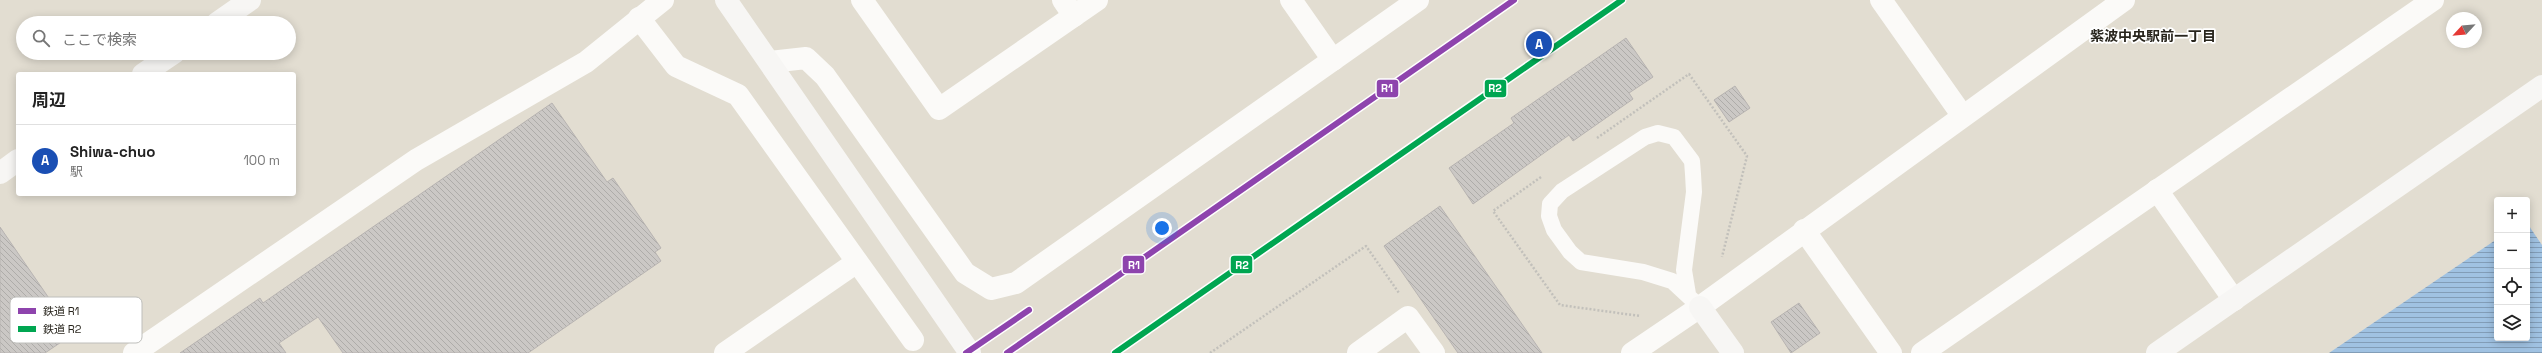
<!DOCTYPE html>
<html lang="ja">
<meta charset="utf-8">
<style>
body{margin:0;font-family:"Space Grotesk","Noto Sans JP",sans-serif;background:#f2f2f2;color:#222}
.controls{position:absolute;right:12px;bottom:12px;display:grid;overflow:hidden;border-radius:4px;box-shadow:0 2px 10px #0003}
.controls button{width:36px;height:36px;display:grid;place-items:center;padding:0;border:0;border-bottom:1px solid #e0e0e0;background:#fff;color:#222;font:20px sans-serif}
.compass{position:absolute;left:2446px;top:12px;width:36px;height:36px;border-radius:50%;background:#fff;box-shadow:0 2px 10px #0003;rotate:244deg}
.you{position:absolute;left:1162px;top:228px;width:14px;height:14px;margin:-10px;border:3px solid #fff;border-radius:50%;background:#1a73e8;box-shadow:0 0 0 6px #1a73e833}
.badge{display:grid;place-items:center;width:26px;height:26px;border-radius:50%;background:#69655c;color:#fff;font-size:13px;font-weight:700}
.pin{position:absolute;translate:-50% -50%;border:2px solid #fff;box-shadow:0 1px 4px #0006}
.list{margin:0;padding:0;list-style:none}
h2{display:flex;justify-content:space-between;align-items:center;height:52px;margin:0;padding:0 16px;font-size:17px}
h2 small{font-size:13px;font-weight:400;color:#767676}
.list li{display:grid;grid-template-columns:26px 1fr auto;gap:12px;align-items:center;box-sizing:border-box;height:72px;padding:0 16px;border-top:1px solid #e0e0e0}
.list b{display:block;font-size:15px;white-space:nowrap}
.list p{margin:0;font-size:13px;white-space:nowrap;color:#767676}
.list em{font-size:13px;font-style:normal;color:#767676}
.icon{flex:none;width:22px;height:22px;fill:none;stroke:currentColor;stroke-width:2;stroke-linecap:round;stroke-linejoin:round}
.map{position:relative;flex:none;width:2542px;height:353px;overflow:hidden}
.search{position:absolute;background:#fff;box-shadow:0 2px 10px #0003;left:16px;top:16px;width:280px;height:44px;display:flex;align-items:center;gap:10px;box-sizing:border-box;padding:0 14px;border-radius:22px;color:#767676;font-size:15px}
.panel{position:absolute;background:#fff;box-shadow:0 2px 10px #0003;left:16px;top:72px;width:280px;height:124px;border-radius:4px}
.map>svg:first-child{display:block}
.water{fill:url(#water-rules)}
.building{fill:url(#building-back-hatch);stroke:#b7b3b1}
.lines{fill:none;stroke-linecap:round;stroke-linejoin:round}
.path{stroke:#c2c0bb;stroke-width:2.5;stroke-dasharray:2 2;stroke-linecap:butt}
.lane{stroke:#fbfaf8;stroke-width:16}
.street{stroke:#fbfaf8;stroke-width:22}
.secondary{stroke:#f7f6f4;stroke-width:22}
.rail-1-casing{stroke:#fff;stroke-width:9}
.rail-2-casing{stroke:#fff;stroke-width:9}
.rail-1{stroke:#8e44ad;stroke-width:6}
.rail-2{stroke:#00a651;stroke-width:6}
.labels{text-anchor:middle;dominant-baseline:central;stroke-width:3.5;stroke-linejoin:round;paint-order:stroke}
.neighbourhood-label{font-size:14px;font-weight:bold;fill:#28251d;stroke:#fff}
.key{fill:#fff;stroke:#bebebb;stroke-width:1}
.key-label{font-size:11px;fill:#28251d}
.line-badge{stroke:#fff;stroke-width:1.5}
.badge-label{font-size:11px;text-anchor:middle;font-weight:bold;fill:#fff}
</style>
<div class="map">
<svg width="2542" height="353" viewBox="0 0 2542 353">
<defs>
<pattern id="water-rules" width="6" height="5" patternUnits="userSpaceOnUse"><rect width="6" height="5" fill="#a0c2e2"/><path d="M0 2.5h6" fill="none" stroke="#829db7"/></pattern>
<pattern id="building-back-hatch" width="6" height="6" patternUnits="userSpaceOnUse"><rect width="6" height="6" fill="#cbc8c5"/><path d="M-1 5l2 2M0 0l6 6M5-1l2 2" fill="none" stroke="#aeaca9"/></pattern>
</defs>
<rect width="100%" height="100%" fill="#e2ddd1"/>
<!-- water -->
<polygon class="water" points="2527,223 2542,245 2542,353 2329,353 2497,239 2497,338 2527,338"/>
<!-- building -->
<g class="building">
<polygon points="1626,38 1653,77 1629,93 1633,99 1573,141 1569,135 1473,204 1449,168 1514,123 1511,118"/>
<polygon points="1735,86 1750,108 1729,122 1714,100"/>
<polygon points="552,103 607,182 613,178 661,248 655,252 661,261 528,353 343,353 318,317 279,343 286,353 180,353 260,298 263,303"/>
<polygon points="1440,206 1542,353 1458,353 1384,246"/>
<polygon points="0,227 55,307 64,301 82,328 45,353 0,353"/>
<polygon points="1799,303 1820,333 1791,353 1771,322"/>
</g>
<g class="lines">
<!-- path -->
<g class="path">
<polyline points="1597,138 1689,74 1747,156 1722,257"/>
<polyline points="1541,177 1493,211 1560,305 1640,316"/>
<polyline points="1210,353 1366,246 1399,293"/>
</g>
<!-- lane -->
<polyline class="lane" points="1688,294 1684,270 1694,192 1693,174 1692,161 1674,137 1658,133 1645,137 1562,191 1550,204 1549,216 1554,230 1570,252 1581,262 1643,272 1672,281 1700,307"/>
<!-- street -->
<g class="street">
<polyline points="862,0 939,109 1097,0"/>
<polyline points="1063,0 1074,16"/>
<polyline points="1291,0 1333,60"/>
<polyline points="1881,0 1962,115"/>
<polyline points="639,18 676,66 738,95 913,340"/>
<polyline points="770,62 806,58 825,76 965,273 991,289 1016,283 1418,0"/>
<polyline points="2157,190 2234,300"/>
<polyline points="1804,230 1891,353"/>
<polyline points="134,353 416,160 586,62 663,0"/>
<polyline points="725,353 857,262"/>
<polyline points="1358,353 1408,317 1434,353"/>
<polyline points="1632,353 1700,307 2124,0"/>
<polyline points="1922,353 2433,0"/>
</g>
<!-- secondary -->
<g class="secondary">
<polyline points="726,0 970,353"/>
<polyline points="217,23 250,0"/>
<polyline points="143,74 174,53"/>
<polyline points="0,173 18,160"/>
<polyline points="1700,307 1733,353"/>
<polyline points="2157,353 2542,86"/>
</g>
<!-- rail-1 casing -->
<g class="rail-1-casing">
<g id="rail-1">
<polyline points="966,353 1029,310"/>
<polyline points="1007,353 1514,0"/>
</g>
</g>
<!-- rail-2 casing -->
<g class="rail-2-casing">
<polyline id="rail-2" points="1115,353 1622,0"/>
</g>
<!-- rail-1 -->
<use href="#rail-1" class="rail-1"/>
<!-- rail-2 -->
<use href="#rail-2" class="rail-2"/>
</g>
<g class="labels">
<!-- neighbourhood labels -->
<g class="neighbourhood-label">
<text x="2153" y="36">紫波中央駅前一丁目</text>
</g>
</g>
<!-- legend -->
<rect x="10" y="297" width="132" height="46" rx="6" class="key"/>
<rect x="18" y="308" width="18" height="6" fill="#8e44ad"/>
<rect x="18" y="326" width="18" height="6" fill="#00a651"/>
<g class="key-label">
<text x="43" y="315">鉄道 R1</text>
<text x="43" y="333">鉄道 R2</text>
</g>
<g class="line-badge">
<rect x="1376" y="79" width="23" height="19" rx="4" fill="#8e44ad"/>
<rect x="1484" y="79" width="23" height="19" rx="4" fill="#00a651"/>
<rect x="1122" y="255" width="23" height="19" rx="4" fill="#8e44ad"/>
<rect x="1230" y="255" width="23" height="19" rx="4" fill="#00a651"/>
</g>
<g class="badge-label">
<text x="1387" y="92">R1</text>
<text x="1495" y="92">R2</text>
<text x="1134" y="269">R1</text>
<text x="1242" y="269">R2</text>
</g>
</svg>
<div class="controls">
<button>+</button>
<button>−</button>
<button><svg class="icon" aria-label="locate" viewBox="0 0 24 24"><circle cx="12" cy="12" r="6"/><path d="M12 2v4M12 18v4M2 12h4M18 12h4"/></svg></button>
<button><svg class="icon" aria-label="layers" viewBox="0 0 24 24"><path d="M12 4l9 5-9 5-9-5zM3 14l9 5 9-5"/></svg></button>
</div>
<svg class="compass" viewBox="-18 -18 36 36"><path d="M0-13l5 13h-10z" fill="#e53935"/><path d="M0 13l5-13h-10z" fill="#767676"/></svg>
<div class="you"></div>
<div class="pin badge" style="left:1539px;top:44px;background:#1a4fb4">A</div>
<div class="search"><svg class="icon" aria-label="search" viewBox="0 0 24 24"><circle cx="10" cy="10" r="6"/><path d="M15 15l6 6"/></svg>ここで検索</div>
<section class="panel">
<h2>周辺<small></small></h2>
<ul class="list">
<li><span class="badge" style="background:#1a4fb4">A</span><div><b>Shiwa-chuo</b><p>駅</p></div><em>100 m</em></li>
</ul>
</section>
</div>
